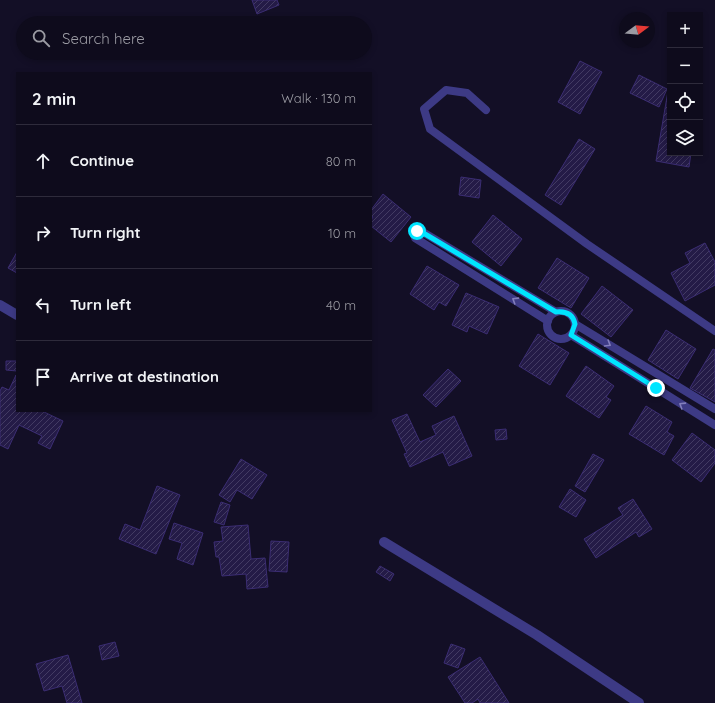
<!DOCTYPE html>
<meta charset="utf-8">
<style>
body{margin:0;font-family:Quicksand,sans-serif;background:#171425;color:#f1f3f6}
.controls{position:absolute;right:12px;top:12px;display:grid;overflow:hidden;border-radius:0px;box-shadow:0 2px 6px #0003}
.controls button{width:36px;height:36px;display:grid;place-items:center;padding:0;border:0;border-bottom:1px solid #2e2b3b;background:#0e0b1c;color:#f1f3f6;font:20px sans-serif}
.compass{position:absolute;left:619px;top:12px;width:36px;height:36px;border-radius:50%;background:#0e0b1c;box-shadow:0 2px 6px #0003;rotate:74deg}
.stop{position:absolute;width:12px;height:12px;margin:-9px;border:3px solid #00e5ff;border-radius:50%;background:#fff}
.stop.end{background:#00e5ff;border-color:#fff;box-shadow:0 1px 4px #0008}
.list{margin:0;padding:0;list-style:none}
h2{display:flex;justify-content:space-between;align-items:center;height:52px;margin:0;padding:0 16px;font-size:17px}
h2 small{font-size:13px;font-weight:400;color:#9b9ba3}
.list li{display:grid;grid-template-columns:26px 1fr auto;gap:12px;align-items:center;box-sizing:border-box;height:72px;padding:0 16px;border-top:1px solid #2e2b3b}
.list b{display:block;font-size:15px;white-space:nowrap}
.list em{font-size:13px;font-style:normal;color:#9b9ba3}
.icon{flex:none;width:22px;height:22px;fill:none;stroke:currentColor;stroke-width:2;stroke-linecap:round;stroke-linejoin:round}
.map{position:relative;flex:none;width:715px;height:703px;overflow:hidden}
.search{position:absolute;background:#0e0b1c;box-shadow:0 2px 6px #0003;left:16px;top:16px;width:356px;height:44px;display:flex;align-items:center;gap:10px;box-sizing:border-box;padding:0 14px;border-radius:22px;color:#9b9ba3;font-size:15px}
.panel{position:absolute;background:#0e0b1c;box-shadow:0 2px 6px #0003;left:16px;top:72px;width:356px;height:340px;border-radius:0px}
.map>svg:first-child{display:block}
.building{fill:url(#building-hatch);stroke:#3b2d73}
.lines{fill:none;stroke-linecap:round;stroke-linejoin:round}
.service{stroke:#3d3a85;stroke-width:8}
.minor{stroke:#3d3a85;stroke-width:10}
.oneway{stroke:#837fbc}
.route{stroke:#00e5ff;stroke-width:5}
</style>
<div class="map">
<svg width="715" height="703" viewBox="0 0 715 703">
<defs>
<pattern id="building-hatch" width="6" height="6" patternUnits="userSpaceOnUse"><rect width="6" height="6" fill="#241b47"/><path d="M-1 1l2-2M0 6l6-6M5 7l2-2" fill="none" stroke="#433b63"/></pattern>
</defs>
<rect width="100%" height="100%" fill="#130f26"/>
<!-- building -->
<g class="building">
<polygon points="252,0 277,0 279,5 257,14"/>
<polygon points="580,61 602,72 580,114 558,102"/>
<polygon points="639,75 667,89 659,107 630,93"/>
<polygon points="668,91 670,91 670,153 691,153 689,167 656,161"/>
<polygon points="579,139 595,149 561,205 545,195"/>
<polygon points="461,177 481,180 479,198 459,195"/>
<polygon points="383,194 411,217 391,242 371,226 371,220 373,217 371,215 371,210"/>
<polygon points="493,215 522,239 501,266 472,242"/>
<polygon points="705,243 715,262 715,285 685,301 671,273 690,263 685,253"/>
<polygon points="17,252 17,273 8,268"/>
<polygon points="557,258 589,278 571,308 538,288"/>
<polygon points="427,266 459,285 446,306 439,302 434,310 410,294"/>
<polygon points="602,286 633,310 611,337 581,314"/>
<polygon points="466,293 499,307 487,334 469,326 467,332 452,325"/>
<polygon points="666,330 696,349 678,379 648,360"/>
<polygon points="538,334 569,353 550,385 519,366"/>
<polygon points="713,349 715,350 715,402 690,388"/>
<polygon points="6,361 17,361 17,371 6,370"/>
<polygon points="586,366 614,386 606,397 611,400 599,418 566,396"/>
<polygon points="448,369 461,381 436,407 423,395"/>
<polygon points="16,375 17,411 42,411 63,421 50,449 38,443 42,436 19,425 8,449 0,445 0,391 2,387 9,390"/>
<polygon points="646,406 672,422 667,432 674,436 664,455 629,434"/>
<polygon points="407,414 420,442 436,435 432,426 454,416 472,456 449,466 443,452 410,467 404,454 407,453 392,420"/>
<polygon points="506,429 507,439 496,440 495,430"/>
<polygon points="692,433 715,450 715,463 701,482 672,460"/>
<polygon points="593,454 604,460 585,492 575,486"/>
<polygon points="241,459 267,475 252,499 237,490 230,502 219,495"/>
<polygon points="157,486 180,495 156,554 119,539 125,524 140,530"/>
<polygon points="570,489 586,500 576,517 559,507"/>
<polygon points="633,499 652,529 639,537 636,532 596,558 584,539 623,515 618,508"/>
<polygon points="221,502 230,505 224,525 214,522"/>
<polygon points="174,523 203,533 193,565 177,559 182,543 169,539"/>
<polygon points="248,525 251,559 265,558 268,587 247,589 246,574 222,576 219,557 216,557 214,542 223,541 221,527"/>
<polygon points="271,541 289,542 287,572 269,571"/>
<polygon points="380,566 394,574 390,581 376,572"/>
<polygon points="115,642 119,656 102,660 99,646"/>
<polygon points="451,644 465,649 458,668 444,663"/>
<polygon points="68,655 82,703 67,703 62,686 44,691 36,664"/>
<polygon points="480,657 509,703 480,703 478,699 472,703 465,703 448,677"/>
</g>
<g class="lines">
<!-- service -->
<g class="service">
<polyline points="486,110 467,93 446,90 424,109 430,129 587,244 715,331"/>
<circle cx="561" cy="325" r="14"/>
<polyline points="548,321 415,238 414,233 421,231 556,312"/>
<polyline points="575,324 715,409"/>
<polyline points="571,335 715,425"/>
</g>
<!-- minor -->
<g class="minor">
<polyline points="0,305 17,315"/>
<polyline points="384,542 537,635 639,703"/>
</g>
</g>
<!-- one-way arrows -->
<defs><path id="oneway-chevron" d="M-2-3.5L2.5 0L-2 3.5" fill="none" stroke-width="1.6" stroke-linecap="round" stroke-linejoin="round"/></defs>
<g class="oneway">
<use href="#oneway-chevron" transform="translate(515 300) rotate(-148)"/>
<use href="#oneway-chevron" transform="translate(608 344) rotate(31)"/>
<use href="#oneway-chevron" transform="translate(682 405) rotate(-148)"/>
</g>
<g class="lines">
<!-- route -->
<path class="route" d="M 417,231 L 420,231 L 556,312 C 566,311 573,314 575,324 L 571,335 L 656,388"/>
</g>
</svg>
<div class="controls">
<button>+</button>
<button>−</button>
<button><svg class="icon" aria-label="locate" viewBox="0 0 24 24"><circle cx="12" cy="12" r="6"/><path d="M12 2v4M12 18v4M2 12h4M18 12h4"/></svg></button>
<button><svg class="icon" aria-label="layers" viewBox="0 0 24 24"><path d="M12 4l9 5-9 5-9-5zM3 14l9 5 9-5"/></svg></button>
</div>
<svg class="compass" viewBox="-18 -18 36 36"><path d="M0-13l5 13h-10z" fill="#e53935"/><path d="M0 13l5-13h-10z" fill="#9b9ba3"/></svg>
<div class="stop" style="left:417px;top:231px"></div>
<div class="stop end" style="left:656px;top:388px"></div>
<div class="search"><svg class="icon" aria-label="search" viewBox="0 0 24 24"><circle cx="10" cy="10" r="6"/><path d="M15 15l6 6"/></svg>Search here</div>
<section class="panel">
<h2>2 min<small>Walk · 130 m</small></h2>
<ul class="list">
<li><svg class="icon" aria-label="ahead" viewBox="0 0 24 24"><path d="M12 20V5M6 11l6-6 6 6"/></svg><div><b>Continue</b></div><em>80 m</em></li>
<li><svg class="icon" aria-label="right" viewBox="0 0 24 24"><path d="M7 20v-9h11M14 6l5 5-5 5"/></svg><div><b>Turn right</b></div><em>10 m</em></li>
<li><svg class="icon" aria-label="left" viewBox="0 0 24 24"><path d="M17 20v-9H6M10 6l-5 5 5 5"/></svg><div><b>Turn left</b></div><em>40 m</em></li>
<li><svg class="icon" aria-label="arrive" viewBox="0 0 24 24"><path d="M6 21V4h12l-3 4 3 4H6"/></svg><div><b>Arrive at destination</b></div></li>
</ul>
</section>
</div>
